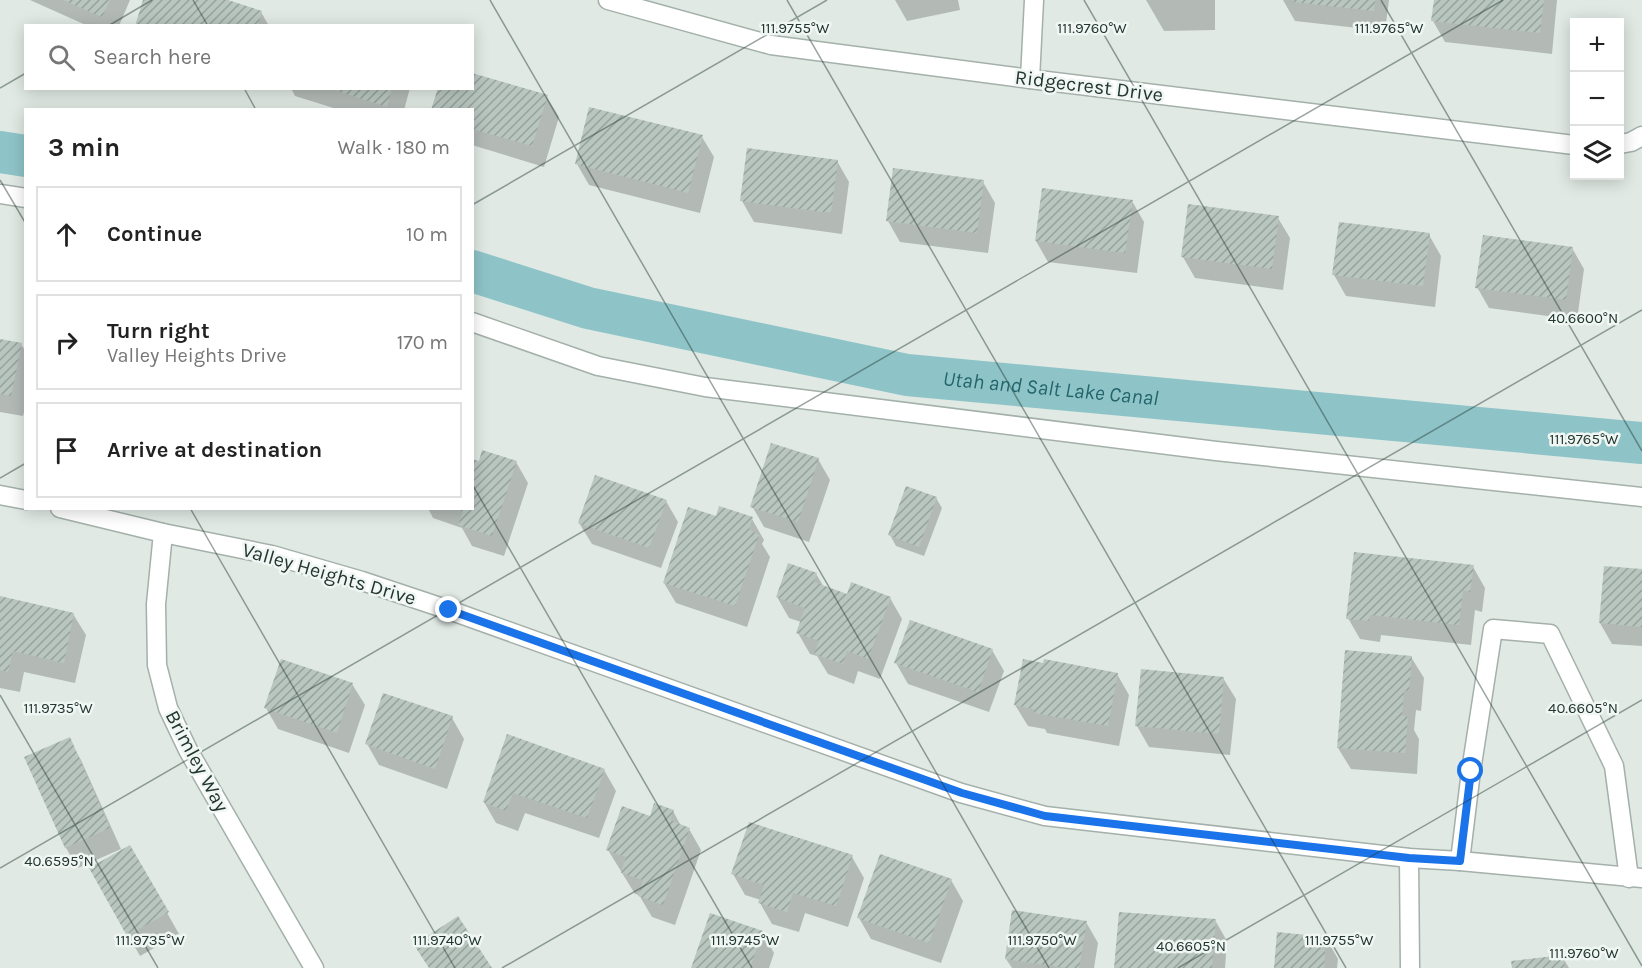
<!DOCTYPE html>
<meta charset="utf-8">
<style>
body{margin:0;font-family:Karla,sans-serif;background:#f2f2f2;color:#222}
.controls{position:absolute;right:18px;top:18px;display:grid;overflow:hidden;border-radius:0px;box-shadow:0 3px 15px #0003}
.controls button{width:54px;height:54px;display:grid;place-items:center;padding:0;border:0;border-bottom:2px solid #e0e0e0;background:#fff;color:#222;font:30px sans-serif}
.stop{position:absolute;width:18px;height:18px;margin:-14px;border:4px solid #1a73e8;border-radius:50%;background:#fff}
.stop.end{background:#1a73e8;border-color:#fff;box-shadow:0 2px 6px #0008}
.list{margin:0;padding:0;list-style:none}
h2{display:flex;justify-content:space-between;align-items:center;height:78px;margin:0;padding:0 24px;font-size:26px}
h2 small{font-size:20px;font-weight:400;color:#767676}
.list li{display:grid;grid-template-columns:39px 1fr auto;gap:18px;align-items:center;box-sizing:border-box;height:96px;margin:0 12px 12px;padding:0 12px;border:2px solid #e0e0e0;border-radius:0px}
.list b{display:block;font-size:22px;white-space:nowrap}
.list p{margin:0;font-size:20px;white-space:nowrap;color:#767676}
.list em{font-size:20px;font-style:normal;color:#767676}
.icon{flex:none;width:33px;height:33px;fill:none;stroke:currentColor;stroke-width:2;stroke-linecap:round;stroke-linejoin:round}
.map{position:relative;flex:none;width:1642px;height:968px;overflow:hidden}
.search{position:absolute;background:#fff;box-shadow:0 3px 15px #0003;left:24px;top:24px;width:450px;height:66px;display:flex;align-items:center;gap:15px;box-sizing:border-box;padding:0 21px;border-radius:0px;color:#767676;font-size:22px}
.panel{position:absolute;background:#fff;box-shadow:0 3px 15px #0003;left:24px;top:108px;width:450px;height:402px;border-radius:0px}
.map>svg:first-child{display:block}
.shadow{fill:#0003}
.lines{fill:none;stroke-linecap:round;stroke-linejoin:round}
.canal{stroke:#8ec4c8;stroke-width:42}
.building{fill:url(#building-hatch)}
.service-casing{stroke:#a4b0aa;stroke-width:21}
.minor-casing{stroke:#a4b0aa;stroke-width:21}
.service{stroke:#fff;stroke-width:18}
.minor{stroke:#fff;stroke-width:18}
.route{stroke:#1a73e8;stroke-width:8}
.ticks{fill:none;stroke:#233730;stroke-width:1.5;stroke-opacity:0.45}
.labels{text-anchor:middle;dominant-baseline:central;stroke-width:5;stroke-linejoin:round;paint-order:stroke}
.street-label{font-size:20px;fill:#233730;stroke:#f0f6f3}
.water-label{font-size:21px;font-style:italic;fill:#24656c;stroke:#f0f6f3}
.ticks-label{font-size:15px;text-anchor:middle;fill:#233730;stroke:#f0f6f3;stroke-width:5;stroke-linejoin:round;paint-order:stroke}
</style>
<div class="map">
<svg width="1642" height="968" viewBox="0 0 1642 968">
<defs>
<pattern id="building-hatch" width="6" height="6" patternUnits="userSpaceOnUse" patternTransform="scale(1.5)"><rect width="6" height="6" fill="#b9c6c0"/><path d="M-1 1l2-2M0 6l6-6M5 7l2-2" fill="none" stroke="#96a29c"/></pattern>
</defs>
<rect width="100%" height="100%" fill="#e0e9e4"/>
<!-- shadow -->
<g class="shadow">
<polygon points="30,0 130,0 119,26 88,26"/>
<polygon points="145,0 224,0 261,12 269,26 136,26"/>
<polygon points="895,0 958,0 960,10 907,21"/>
<polygon points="1146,0 1215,0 1215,30 1164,31"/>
<polygon points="1283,0 1389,0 1385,31 1295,21"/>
<polygon points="1435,0 1557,0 1552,54 1445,42 1433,21"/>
<polygon points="291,88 410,88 404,110 340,110 295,96"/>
<polygon points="547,97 559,117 544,167 472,145 472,110"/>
<polygon points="702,137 714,157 700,213 589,185 577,164"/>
<polygon points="837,161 849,182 842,234 754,222 742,201"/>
<polygon points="983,182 995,203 988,253 900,242 888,221"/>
<polygon points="1132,201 1144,222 1137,273 1048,262 1036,241"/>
<polygon points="1278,218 1290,238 1283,290 1195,278 1183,257"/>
<polygon points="1429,235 1441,256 1435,307 1346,296 1334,275"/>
<polygon points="1572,248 1584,269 1577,320 1489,308 1477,287"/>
<polygon points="0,340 21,344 26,352 26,404 23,416 0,412"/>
<polygon points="818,459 830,480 809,542 764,527 752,506"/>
<polygon points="516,462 528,483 504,556 472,546 462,528 433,518 428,508 472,508 480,463"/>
<polygon points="936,498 942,508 924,556 896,546 890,535"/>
<polygon points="666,501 678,522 661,568 592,544 579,523"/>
<polygon points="717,518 752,519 764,540 762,544 770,557 747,627 676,603 664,583"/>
<polygon points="1473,567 1485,588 1482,612 1475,610 1471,645 1381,635 1380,642 1360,639 1348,618"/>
<polygon points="1642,571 1642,646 1612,644 1600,623"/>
<polygon points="816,574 824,587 848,596 890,598 902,619 880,679 858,671 854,684 828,674 817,656 810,654 798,633 801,622 789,618 777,597"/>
<polygon points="0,597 73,614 86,635 75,683 24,672 20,692 0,688"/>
<polygon points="992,650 1004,671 989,712 908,684 896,663"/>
<polygon points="1411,657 1424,678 1421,711 1416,710 1414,730 1419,739 1417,774 1351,769 1338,748"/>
<polygon points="1117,674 1129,695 1119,746 1047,733 1045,729 1028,726 1015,705"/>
<polygon points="1223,678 1236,699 1230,755 1149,747 1137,726"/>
<polygon points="352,684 365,705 349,753 278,729 266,708"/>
<polygon points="452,718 464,739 447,789 379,765 367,744"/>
<polygon points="508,736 604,770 616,791 599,838 525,813 518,831 496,823 484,802"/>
<polygon points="69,739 81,760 121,849 78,868 66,848 26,758"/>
<polygon points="673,811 681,826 689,829 701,850 675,925 652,917 639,895 635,894 608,850 651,818"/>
<polygon points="130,847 179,934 140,956 91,869"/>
<polygon points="852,857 864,878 848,927 805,913 799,932 772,924 760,903 761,900 745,895 733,874"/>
<polygon points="951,880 963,901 941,963 871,939 859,918"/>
<polygon points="1215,920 1227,941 1225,968 1115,968"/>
<polygon points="1086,922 1098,943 1094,968 1012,968 1006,959"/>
<polygon points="762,932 774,953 769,968 692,968"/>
<polygon points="1326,938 1338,959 1337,968 1276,968"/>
<polygon points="1562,956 1569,968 1513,968"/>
</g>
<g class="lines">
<!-- canal -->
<g class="canal">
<polyline points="0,152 26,156"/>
<path id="s1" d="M 472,271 L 588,308 L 907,375 L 1642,443"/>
</g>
</g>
<!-- building -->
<g class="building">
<polygon points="63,0 110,0 102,17"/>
<polygon points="143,0 228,0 262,11 258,26 135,26"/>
<polygon points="1293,0 1375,0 1374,11 1293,2"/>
<polygon points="1434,0 1544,0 1540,33 1431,21"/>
<polygon points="472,73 548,95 532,146 472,129 472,110 431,110 438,88 472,88"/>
<polygon points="328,88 392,88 387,107"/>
<polygon points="589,107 703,135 688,193 575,164"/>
<polygon points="747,148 838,160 831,213 740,201"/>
<polygon points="893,168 984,180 977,233 886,221"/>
<polygon points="1042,188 1133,200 1125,253 1035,241"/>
<polygon points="1188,204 1279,216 1272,269 1181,257"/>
<polygon points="1339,222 1430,233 1423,286 1332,275"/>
<polygon points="1483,235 1573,247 1566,300 1475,288"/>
<polygon points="0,339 22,343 11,396 0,394"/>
<polygon points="771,443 819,458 798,522 750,507"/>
<polygon points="482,450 517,461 492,536 458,525 463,512 454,509 472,508 472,459 479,461"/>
<polygon points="595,475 667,500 649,548 578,523"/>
<polygon points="906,486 937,497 919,547 888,535"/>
<polygon points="719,506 753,517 749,529 759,535 735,606 663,583 688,507 716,516"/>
<polygon points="1354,552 1474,565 1470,592 1463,590 1459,625 1370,615 1369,621 1346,619"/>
<polygon points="788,563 817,573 814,582 847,594 851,582 891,597 868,659 847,651 843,664 814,654 819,641 796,633 805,608 776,597"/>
<polygon points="1604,566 1642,569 1642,627 1599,623"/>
<polygon points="0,596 74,613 64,663 13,651 8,672 0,670"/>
<polygon points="910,620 993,649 978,692 894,663"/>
<polygon points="1345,650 1412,656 1409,691 1404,690 1402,716 1408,717 1405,753 1337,748"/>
<polygon points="281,659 353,683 337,733 264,708"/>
<polygon points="1023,659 1043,663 1044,659 1118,673 1108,726 1034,713 1034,709 1014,705"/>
<polygon points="1141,669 1224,677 1219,734 1135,726"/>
<polygon points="383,693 453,716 435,769 365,744"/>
<polygon points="507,734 605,769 587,818 513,793 506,811 483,802"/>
<polygon points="70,737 110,828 65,848 24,757"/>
<polygon points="654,803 674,810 670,820 690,828 663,905 638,896 643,880 621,873 626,857 606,850 622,806 650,816"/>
<polygon points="749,822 853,855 836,906 793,893 787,912 758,903 764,885 731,874"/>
<polygon points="130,845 169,912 127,936 89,868"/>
<polygon points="880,854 952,879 929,943 857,918"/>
<polygon points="1012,910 1087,921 1079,968 1066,968 1005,959"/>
<polygon points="1119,912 1216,919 1212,968 1114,968"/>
<polygon points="710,913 763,931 750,968 691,968"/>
<polygon points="458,916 492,968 429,968 414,945"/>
<polygon points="1277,932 1326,937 1324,968 1274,968"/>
<polygon points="1563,955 1565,968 1512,968 1511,961"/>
</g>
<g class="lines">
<!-- service casing -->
<g class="service-casing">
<g id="service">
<polyline points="0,194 26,198"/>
<polyline points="472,322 598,366 705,387 1216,451 1642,497"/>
<polyline points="1460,861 1471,771 1493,629 1550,634 1614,766 1629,878"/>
</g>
</g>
<!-- minor casing -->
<g class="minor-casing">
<g id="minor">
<polyline points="608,0 771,45 1030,79 1574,145"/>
<polyline points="1030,79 1034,0"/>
<polyline points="1620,144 1631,142 1642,136"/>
<polyline points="0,495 26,500"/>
<polyline points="60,508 163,533 272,555 362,581 449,610 961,793 1045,816 1409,858 1460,861 1642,878"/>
<polyline points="163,533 156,604 157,665 168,708 188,750 314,968"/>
<polyline points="1409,858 1410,968"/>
</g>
</g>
<!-- service -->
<use href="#service" class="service"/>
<!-- minor -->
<use href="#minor" class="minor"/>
</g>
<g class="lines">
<!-- route -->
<polyline class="route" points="449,610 962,793 1045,816 1409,858 1460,861 1471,771"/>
</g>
<!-- ticks -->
<path class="ticks" d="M 193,0 L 208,26M 490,0 L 1049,968M 787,0 L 1346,968M 1084,0 L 1642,966M 1381,0 L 1642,451M 108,26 L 152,0M 0,88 L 26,73M 244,88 L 256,110M 0,180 L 26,224M 472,205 L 827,0M 0,478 L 26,463M 472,484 L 752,968M 190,508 L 455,968M 0,695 L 158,968M 0,868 L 1503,0M 502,968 L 1642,310M 1178,968 L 1642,700"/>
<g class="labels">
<!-- street labels -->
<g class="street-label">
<text transform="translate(1089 86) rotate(7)">Ridgecrest Drive</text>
<text transform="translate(329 574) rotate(16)">Valley Heights Drive</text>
<text transform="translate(197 761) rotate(62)">Brimley Way</text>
</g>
<!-- water labels -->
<g class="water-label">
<text stroke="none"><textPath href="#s1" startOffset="592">Utah and Salt Lake Canal</textPath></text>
</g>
</g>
<g class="ticks-label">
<text x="1389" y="33">111.9765°W</text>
<text x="795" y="33">111.9755°W</text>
<text x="1092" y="33">111.9760°W</text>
<text x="1583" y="323">40.6600°N</text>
<text x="1584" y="444">111.9765°W</text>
<text x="1583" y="713">40.6605°N</text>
<text x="58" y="713">111.9735°W</text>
<text x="59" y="866">40.6595°N</text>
<text x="150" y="945">111.9735°W</text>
<text x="447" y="945">111.9740°W</text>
<text x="745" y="945">111.9745°W</text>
<text x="1042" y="945">111.9750°W</text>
<text x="1339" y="945">111.9755°W</text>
<text x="1191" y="951">40.6605°N</text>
<text x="1584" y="958">111.9760°W</text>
</g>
</svg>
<div class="controls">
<button>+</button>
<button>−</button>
<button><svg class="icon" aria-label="layers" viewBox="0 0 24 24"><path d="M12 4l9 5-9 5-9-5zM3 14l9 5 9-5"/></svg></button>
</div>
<div class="stop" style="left:1471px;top:771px"></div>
<div class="stop end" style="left:449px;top:610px"></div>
<div class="search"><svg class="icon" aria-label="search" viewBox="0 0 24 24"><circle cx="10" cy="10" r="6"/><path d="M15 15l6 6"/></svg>Search here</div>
<section class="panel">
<h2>3 min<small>Walk · 180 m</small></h2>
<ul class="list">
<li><svg class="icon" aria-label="ahead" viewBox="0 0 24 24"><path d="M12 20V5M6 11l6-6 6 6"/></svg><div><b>Continue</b></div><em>10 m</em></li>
<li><svg class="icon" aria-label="right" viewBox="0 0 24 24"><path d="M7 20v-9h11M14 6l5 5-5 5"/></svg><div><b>Turn right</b><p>Valley Heights Drive</p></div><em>170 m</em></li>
<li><svg class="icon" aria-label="arrive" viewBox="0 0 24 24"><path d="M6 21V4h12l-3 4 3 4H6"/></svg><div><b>Arrive at destination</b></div></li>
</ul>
</section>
</div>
